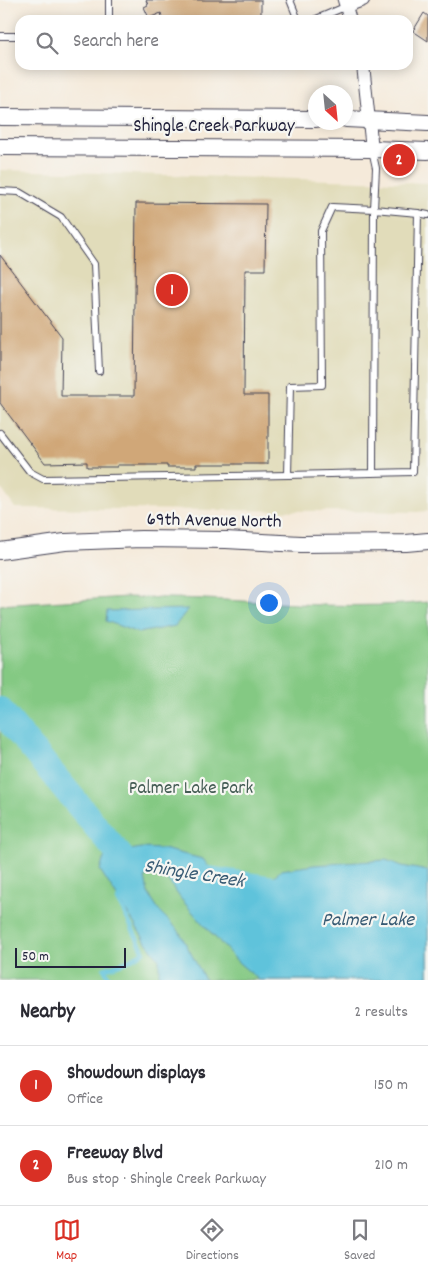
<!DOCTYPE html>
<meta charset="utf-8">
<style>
body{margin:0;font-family:Dekko,sans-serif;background:#f7f7f7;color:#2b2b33}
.compass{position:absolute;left:308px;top:85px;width:45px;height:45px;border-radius:50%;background:#fff;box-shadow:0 2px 12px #0003;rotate:153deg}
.scale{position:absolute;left:15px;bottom:12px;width:111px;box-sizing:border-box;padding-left:5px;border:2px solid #22223b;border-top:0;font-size:14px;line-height:18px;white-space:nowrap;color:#22223b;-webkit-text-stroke:4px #f6f6f2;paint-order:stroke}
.you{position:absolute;left:268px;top:602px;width:18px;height:18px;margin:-12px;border:4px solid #fff;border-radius:50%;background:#1a73e8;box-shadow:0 0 0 8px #1a73e833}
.badge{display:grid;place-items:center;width:32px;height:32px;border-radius:50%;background:#d93025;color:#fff;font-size:16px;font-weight:700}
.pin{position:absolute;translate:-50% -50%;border:2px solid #fff;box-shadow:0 1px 5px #0006}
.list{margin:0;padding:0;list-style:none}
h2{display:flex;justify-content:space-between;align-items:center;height:65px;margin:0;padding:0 20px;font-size:21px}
h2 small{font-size:16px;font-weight:400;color:#7c7c81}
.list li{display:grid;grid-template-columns:32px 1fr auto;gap:15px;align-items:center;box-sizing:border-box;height:80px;padding:0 20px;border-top:1px solid #e1e1e2}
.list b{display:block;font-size:19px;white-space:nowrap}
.list p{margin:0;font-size:16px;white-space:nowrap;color:#7c7c81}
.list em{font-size:16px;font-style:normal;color:#7c7c81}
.icon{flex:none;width:28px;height:28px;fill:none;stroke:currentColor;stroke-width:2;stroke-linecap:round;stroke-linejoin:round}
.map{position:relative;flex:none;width:428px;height:980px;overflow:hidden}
.search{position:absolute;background:#fff;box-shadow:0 2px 12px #0003;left:15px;right:15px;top:15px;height:55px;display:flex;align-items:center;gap:12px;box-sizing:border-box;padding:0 18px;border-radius:15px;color:#7c7c81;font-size:19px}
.sheet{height:225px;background:#fff}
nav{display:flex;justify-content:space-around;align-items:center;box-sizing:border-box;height:70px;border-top:1px solid #e1e1e2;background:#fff;font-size:14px;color:#7c7c81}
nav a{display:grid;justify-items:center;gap:2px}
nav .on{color:#d93025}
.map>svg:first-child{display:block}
.built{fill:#e1dcba}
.green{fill:#84c983;stroke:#53765f}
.water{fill:#5ec3db;stroke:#40728b}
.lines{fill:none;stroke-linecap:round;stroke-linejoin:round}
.stream{stroke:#5ec3db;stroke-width:4.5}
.river{stroke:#5ec3db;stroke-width:26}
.building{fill:#d0a778}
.service-casing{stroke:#424053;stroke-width:8}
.minor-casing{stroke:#424053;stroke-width:14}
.tertiary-casing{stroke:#424053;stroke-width:18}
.service{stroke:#fff;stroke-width:6}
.minor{stroke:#fff;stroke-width:12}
.tertiary{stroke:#fff;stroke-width:16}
.labels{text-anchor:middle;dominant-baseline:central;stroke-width:4.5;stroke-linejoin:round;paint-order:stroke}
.street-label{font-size:19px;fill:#22223b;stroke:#f6f6f2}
.park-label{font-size:19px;fill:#445c54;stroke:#f6f6f2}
.water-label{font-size:20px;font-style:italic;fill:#375a73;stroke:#f6f6f2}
</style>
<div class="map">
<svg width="428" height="980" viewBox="0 0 428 980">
<rect width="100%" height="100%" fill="#f6f6f2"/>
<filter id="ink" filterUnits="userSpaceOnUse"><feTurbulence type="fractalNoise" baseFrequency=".02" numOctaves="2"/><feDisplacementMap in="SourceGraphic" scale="10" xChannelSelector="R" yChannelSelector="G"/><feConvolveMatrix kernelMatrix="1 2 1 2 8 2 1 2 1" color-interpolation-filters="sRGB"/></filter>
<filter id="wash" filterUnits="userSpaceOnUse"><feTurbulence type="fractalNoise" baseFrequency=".0096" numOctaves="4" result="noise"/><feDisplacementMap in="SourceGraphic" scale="20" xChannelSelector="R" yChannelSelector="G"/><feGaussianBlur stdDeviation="1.12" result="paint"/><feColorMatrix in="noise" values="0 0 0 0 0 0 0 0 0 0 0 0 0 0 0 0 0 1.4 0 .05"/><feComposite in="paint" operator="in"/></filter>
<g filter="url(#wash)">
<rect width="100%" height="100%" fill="#f5eada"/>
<!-- built -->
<polygon class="built" points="0,170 428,183 428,511 418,512 15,508 0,487"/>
<!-- green -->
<path class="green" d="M 127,597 C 160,598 193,598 226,600 C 293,604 361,609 428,602 L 428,980 L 0,980 L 0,605 Z"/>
<!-- water -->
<g class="water">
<polygon points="188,609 175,626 138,633 106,621 107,611"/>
<polygon points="141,848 163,849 203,859 212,871 223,881 239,888 252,890 269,881 281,870 314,865 386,860 402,866 428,871 428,980 259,980 239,963 203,924 181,899 167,879 150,872 145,878 148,893 161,913 179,931 202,974 205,980 159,980 159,959 146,942 100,870 104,858 115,853"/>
</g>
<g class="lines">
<!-- stream -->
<polyline class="stream" points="111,980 104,969 126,962 144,952 118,900 120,894"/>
<!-- river -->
<g class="river">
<polyline points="0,710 127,864"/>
<polyline points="202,878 294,892"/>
</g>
</g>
<g id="blocks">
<!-- building -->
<g class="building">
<polygon points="146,0 261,0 261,16 163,20 161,13 149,18 144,7 148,5"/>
<polygon points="424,13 428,16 428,41 413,31"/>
<polygon points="136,203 266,204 265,270 245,270 244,395 268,395 268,464 196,464 196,467 167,467 167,465 117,465 117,467 87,467 87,462 45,463 0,403 0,255 62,337 61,396 134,396"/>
</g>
</g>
</g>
<g filter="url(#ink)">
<use href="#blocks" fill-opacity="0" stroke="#424053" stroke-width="1"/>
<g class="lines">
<!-- service casing -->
<g class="service-casing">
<g id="service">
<polyline points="109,0 109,20"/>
<polyline points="290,0 298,20"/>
<polyline points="314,20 347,6"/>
<polyline points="0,36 20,36"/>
<polyline points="372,150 376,168 374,209 332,207 321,231 322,385 290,386 288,475 413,472 418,213 374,209 373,473"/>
<polyline points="0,191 19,192 61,217 94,264 99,371"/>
<polyline points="418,213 428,215"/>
<polyline points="0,433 30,472 43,479 288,475"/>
</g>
</g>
<!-- minor casing -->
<g class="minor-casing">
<g id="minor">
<polyline points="344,0 350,20"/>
<polyline points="347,6 363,0"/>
<polyline points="363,65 372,149"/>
</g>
</g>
<!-- tertiary casing -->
<g class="tertiary-casing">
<g id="tertiary">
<polyline points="0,117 316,119"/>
<polyline points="346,119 428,123"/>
<polyline points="0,147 372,149 428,151"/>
<polyline points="0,551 65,542 141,539 226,540 301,544 406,543 428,541"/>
</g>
</g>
<!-- service -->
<use href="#service" class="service"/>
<!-- minor -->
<use href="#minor" class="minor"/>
<!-- tertiary -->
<use href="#tertiary" class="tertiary"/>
</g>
</g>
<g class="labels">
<!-- street labels -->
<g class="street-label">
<text x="214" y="127">Shingle Creek Parkway</text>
<text transform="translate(214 522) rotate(1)">69th Avenue North</text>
</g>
<!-- park labels -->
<g class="park-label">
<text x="191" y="789">Palmer Lake Park</text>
</g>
<!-- water labels -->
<g class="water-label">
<text transform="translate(194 875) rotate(9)">Shingle Creek</text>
<text x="368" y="921">Palmer Lake</text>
</g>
</g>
</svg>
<svg class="compass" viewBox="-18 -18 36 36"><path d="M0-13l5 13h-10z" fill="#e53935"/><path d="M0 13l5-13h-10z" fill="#7c7c81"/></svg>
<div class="scale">50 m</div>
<div class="you"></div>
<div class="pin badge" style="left:172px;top:290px">1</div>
<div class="pin badge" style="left:399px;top:160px">2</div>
<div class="search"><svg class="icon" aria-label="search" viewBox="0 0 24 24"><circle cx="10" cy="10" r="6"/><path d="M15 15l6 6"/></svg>Search here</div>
</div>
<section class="sheet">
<h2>Nearby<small>2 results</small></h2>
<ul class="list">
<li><span class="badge">1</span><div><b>Showdown displays</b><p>Office</p></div><em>150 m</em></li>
<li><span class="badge">2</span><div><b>Freeway Blvd</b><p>Bus stop · Shingle Creek Parkway</p></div><em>210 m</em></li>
</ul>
</section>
<nav>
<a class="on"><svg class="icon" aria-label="map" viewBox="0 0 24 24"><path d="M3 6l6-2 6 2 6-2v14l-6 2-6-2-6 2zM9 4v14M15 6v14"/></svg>Map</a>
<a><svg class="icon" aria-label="directions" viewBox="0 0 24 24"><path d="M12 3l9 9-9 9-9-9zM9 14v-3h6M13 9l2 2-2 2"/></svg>Directions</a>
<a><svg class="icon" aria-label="saved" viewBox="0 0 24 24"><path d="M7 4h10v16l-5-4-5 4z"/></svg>Saved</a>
</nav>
